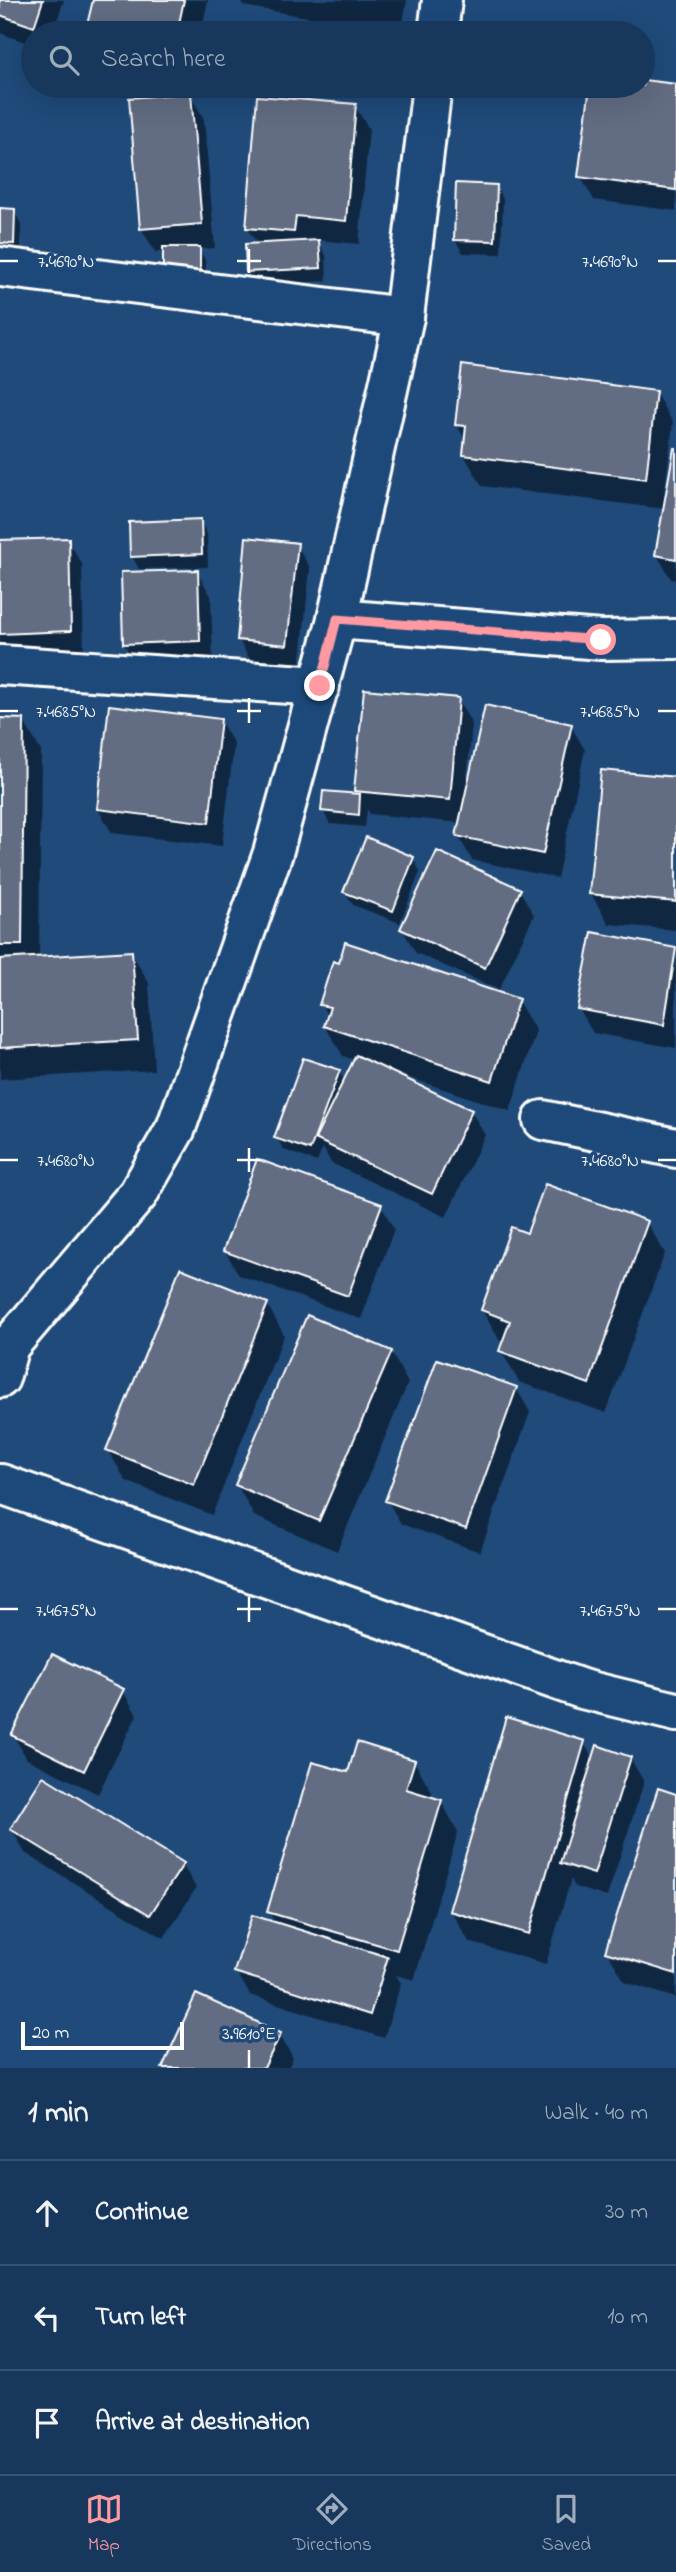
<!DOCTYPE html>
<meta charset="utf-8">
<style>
body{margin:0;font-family:"Indie Flower",sans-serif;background:#244365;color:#f1f3f6}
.scale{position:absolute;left:21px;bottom:18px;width:163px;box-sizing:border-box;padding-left:7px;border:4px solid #fff;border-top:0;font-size:19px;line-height:24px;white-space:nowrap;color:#fff;-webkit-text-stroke:5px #1f4a7a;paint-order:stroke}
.stop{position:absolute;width:21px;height:21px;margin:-16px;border:5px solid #ff9aa2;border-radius:50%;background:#fff}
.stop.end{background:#ff9aa2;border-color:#fff;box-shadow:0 2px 7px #0008}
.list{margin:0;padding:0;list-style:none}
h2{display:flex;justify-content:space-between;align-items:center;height:91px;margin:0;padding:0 28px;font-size:30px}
h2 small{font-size:23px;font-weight:400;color:#9eacbb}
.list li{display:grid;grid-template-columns:46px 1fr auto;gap:21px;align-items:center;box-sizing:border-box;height:105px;padding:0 28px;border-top:2px solid #365272}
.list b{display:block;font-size:26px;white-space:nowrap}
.list em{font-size:23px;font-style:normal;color:#9eacbb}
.icon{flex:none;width:38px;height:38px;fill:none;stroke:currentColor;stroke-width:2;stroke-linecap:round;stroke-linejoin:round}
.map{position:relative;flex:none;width:676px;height:2068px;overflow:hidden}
.search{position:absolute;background:#17385c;box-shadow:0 7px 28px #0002;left:21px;right:21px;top:21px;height:77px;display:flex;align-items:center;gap:18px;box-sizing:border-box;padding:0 24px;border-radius:38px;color:#9eacbb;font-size:26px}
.sheet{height:406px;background:#17385c}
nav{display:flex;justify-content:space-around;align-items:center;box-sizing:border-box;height:98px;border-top:2px solid #365272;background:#17385c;font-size:19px;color:#9eacbb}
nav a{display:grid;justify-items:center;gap:4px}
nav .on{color:#ff9aa2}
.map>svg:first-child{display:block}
.shadow{fill:#0007}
.building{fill:#626c82;stroke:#fff;stroke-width:2}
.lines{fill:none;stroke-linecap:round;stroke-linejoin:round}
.minor-casing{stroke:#fff;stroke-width:44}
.minor{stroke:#1f4a7a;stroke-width:38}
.route{stroke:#ff9aa2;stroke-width:9}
.ticks{fill:none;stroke:#fff;stroke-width:2.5}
.ticks-label{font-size:18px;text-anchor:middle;fill:#fff;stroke:#1f4a7a;stroke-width:7;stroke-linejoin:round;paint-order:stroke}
</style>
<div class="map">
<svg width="676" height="2068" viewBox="0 0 676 2068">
<rect width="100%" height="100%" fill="#1f4a7a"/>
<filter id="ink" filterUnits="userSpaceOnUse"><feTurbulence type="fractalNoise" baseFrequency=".0143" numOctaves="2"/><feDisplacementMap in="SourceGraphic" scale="14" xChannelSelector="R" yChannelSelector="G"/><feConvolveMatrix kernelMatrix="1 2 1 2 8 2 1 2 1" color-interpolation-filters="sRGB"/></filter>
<g filter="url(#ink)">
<!-- shadow -->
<g class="shadow">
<polygon points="0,0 64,0 53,33 33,33 33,45 0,33"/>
<polygon points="95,0 208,0 201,33 87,33"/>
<polygon points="239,0 407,0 401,33 243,6"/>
<polygon points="643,82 676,86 676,211 594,200 580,176 592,86 643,86"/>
<polygon points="154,86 189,86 187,93"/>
<polygon points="190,95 204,119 215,248 199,249 206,262 206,290 165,251 155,252 141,228"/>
<polygon points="355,106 369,129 359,244 317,240 326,255 327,281 255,284 247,271 258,245 247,228"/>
<polygon points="458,185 496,186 503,199 501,254 463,253 455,240"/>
<polygon points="1,210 14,211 21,224 21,257 7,256 0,243"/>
<polygon points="655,392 673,423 663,506 666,506 676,450 676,580 671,579 657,555 665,509 482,486 464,455 466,441 456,424"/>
<polygon points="200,521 207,534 208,567 139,569 132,556"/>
<polygon points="68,540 82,564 84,655 0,657 0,542"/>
<polygon points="296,544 310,568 300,668 252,663 238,639"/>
<polygon points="197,572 211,596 213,665 138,667 124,644"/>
<polygon points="458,700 472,724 466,789 571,726 585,750 557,878 472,860 458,836 461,823 370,814 367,809 365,827 330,824 323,811 359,796 356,790"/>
<polygon points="0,720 23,720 41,751 39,958 131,952 149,983 154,1070 0,1079"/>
<polygon points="220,720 234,744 222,846 112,833 98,809"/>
<polygon points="676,779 676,930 609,924 591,894"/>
<polygon points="413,858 420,872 400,923 353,905 345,892"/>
<polygon points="520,891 534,915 499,990 416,953 402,929"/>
<polygon points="593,934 676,950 676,1048 593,1033 579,1009"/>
<polygon points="518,1001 536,1031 510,1111 401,1075 400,1078 471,1111 485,1135 446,1217 331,1163 323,1148 317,1162 284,1150 276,1137 339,1072 345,1082 355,1060 343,1056 325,1026 328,1017 321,1004"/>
<polygon points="381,1205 394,1229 361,1319 239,1275 225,1251"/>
<polygon points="647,1223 665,1253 606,1413 519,1382 501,1351 505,1342 500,1341 482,1310 528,1235"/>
<polygon points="267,1304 284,1335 212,1515 126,1481 108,1450"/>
<polygon points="391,1352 408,1383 337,1551 254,1516 237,1485"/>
<polygon points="516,1388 530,1412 480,1552 401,1524 387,1500"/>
<polygon points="53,1657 123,1691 137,1715 98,1794 27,1759 13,1735"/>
<polygon points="583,1742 594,1760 630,1758 644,1782 607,1897 575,1887 571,1879 546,1964 469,1942 451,1911"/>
<polygon points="414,1761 432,1792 430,1797 441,1801 458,1832 414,1980 396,1975 401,1983 384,2038 250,1995 236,1971 276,1924 269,1912"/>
<polygon points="676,1796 676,1998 625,1982 607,1952"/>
<polygon points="12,1829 182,1864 196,1888 164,1938 25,1853"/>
<polygon points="279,2034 293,2058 288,2068 163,2068"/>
</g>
<!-- building -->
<g class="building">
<polygon points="0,0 43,0 34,27 0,15"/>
<polygon points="93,0 184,0 177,33 85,33"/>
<polygon points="643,80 676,84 676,190 578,177 590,86 643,86"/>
<polygon points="191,93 202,224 140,229 129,98"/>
<polygon points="257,96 356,104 346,221 296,216 294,232 246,228"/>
<polygon points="456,183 497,185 495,241 454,240"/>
<polygon points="0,208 15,209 14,244 0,243"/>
<polygon points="319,240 321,268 246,272 245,244"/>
<rect x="163" y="247" width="37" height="30"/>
<polygon points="462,365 656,391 646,479 463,455 466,426 455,425"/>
<polygon points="674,448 676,448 676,559 655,555"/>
<polygon points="201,519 202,554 130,557 129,522"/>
<polygon points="246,537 298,543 287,645 237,640"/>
<polygon points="69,538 71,631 0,634 0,540"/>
<polygon points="198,570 200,641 123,644 121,572"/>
<polygon points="364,689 459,698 450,800 354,791"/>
<polygon points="109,705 221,719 209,823 97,809"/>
<polygon points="485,705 572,724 543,854 456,836"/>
<polygon points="0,718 24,719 22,945 0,945"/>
<polygon points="601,770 676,777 676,902 589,894"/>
<polygon points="323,791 360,794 359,815 321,811"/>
<polygon points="366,837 414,857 393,911 343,892"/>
<polygon points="437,851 521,889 485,968 400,929"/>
<polygon points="592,932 676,948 664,1025 577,1009"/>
<polygon points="345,942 519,999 492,1081 324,1026 330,1007 319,1005 333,961 339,963"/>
<polygon points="132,951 138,1040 0,1048 0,959"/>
<polygon points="356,1055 472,1110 432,1194 315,1139"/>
<polygon points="303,1058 340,1070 310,1150 274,1138"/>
<polygon points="257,1159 382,1204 348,1296 223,1251"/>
<polygon points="545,1184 648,1221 589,1384 499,1351 510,1321 481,1310 511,1227 527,1233"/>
<polygon points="180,1268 268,1303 194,1485 106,1450"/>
<polygon points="307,1315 392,1351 319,1521 235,1485"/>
<polygon points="437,1359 517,1387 466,1529 385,1501"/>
<polygon points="52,1654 124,1689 84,1771 11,1735"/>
<polygon points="506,1717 585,1741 529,1934 449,1911"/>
<polygon points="357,1742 415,1760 406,1789 442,1800 397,1950 267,1912 312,1762 348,1772"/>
<polygon points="597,1745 631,1757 594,1874 560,1863"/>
<polygon points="43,1776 184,1863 150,1915 10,1829"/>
<polygon points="658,1788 676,1794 676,1974 605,1952"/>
<polygon points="252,1915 388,1957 370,2015 234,1972"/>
<polygon points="196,1994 281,2033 264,2068 162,2068"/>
</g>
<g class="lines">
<!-- minor casing -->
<g class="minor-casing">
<g id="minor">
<polyline points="438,33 442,0"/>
<polyline points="0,267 404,317"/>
<polyline points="337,619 601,640 676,639"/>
<polyline points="0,665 320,686"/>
<polyline points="543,1120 676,1148"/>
<polyline points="0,1378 9,1346 138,1194 176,1128 273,853 337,619 404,317 432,86"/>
<polyline points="1,1484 582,1689 676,1712"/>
</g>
</g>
<!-- minor -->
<use href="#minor" class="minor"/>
</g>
</g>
<g class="lines" filter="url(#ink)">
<!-- route -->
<polyline class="route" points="320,686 337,619 601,640"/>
</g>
<!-- ticks -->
<path class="ticks" d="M 249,249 L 249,273M 0,261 L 18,261M 237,261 L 261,261M 658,261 L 676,261M 249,698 L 249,723M 0,711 L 18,711M 237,711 L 261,711M 658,711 L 676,711M 249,1148 L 249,1172M 0,1160 L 18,1160M 237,1160 L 261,1160M 658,1160 L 676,1160M 249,1597 L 249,1622M 0,1609 L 18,1609M 237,1609 L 261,1609M 658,1609 L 676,1609M 249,2050 L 249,2068"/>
<g class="ticks-label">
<text x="66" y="267">7.4690°N</text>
<text x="610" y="267">7.4690°N</text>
<text x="66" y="717">7.4685°N</text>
<text x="610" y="717">7.4685°N</text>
<text x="66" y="1166">7.4680°N</text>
<text x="610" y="1166">7.4680°N</text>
<text x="66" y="1616">7.4675°N</text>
<text x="610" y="1616">7.4675°N</text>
<text x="249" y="2039">3.9610°E</text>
</g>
</svg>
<div class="scale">20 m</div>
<div class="stop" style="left:601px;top:640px"></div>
<div class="stop end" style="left:320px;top:686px"></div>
<div class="search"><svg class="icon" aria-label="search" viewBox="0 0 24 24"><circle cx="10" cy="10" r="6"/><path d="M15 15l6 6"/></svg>Search here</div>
</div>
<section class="sheet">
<h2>1 min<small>Walk · 40 m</small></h2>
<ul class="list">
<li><svg class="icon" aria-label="ahead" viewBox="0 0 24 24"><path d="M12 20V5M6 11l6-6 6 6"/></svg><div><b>Continue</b></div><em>30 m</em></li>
<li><svg class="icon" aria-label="left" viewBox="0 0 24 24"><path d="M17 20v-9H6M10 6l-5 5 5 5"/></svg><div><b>Turn left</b></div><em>10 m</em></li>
<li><svg class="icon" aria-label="arrive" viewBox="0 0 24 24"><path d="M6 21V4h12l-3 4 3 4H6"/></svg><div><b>Arrive at destination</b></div></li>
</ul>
</section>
<nav>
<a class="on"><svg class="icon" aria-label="map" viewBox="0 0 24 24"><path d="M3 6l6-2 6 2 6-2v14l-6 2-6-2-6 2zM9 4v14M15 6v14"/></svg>Map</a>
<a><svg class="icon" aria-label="directions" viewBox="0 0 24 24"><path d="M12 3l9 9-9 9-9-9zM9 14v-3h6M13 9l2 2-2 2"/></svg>Directions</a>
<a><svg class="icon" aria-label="saved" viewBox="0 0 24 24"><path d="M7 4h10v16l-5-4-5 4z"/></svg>Saved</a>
</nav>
